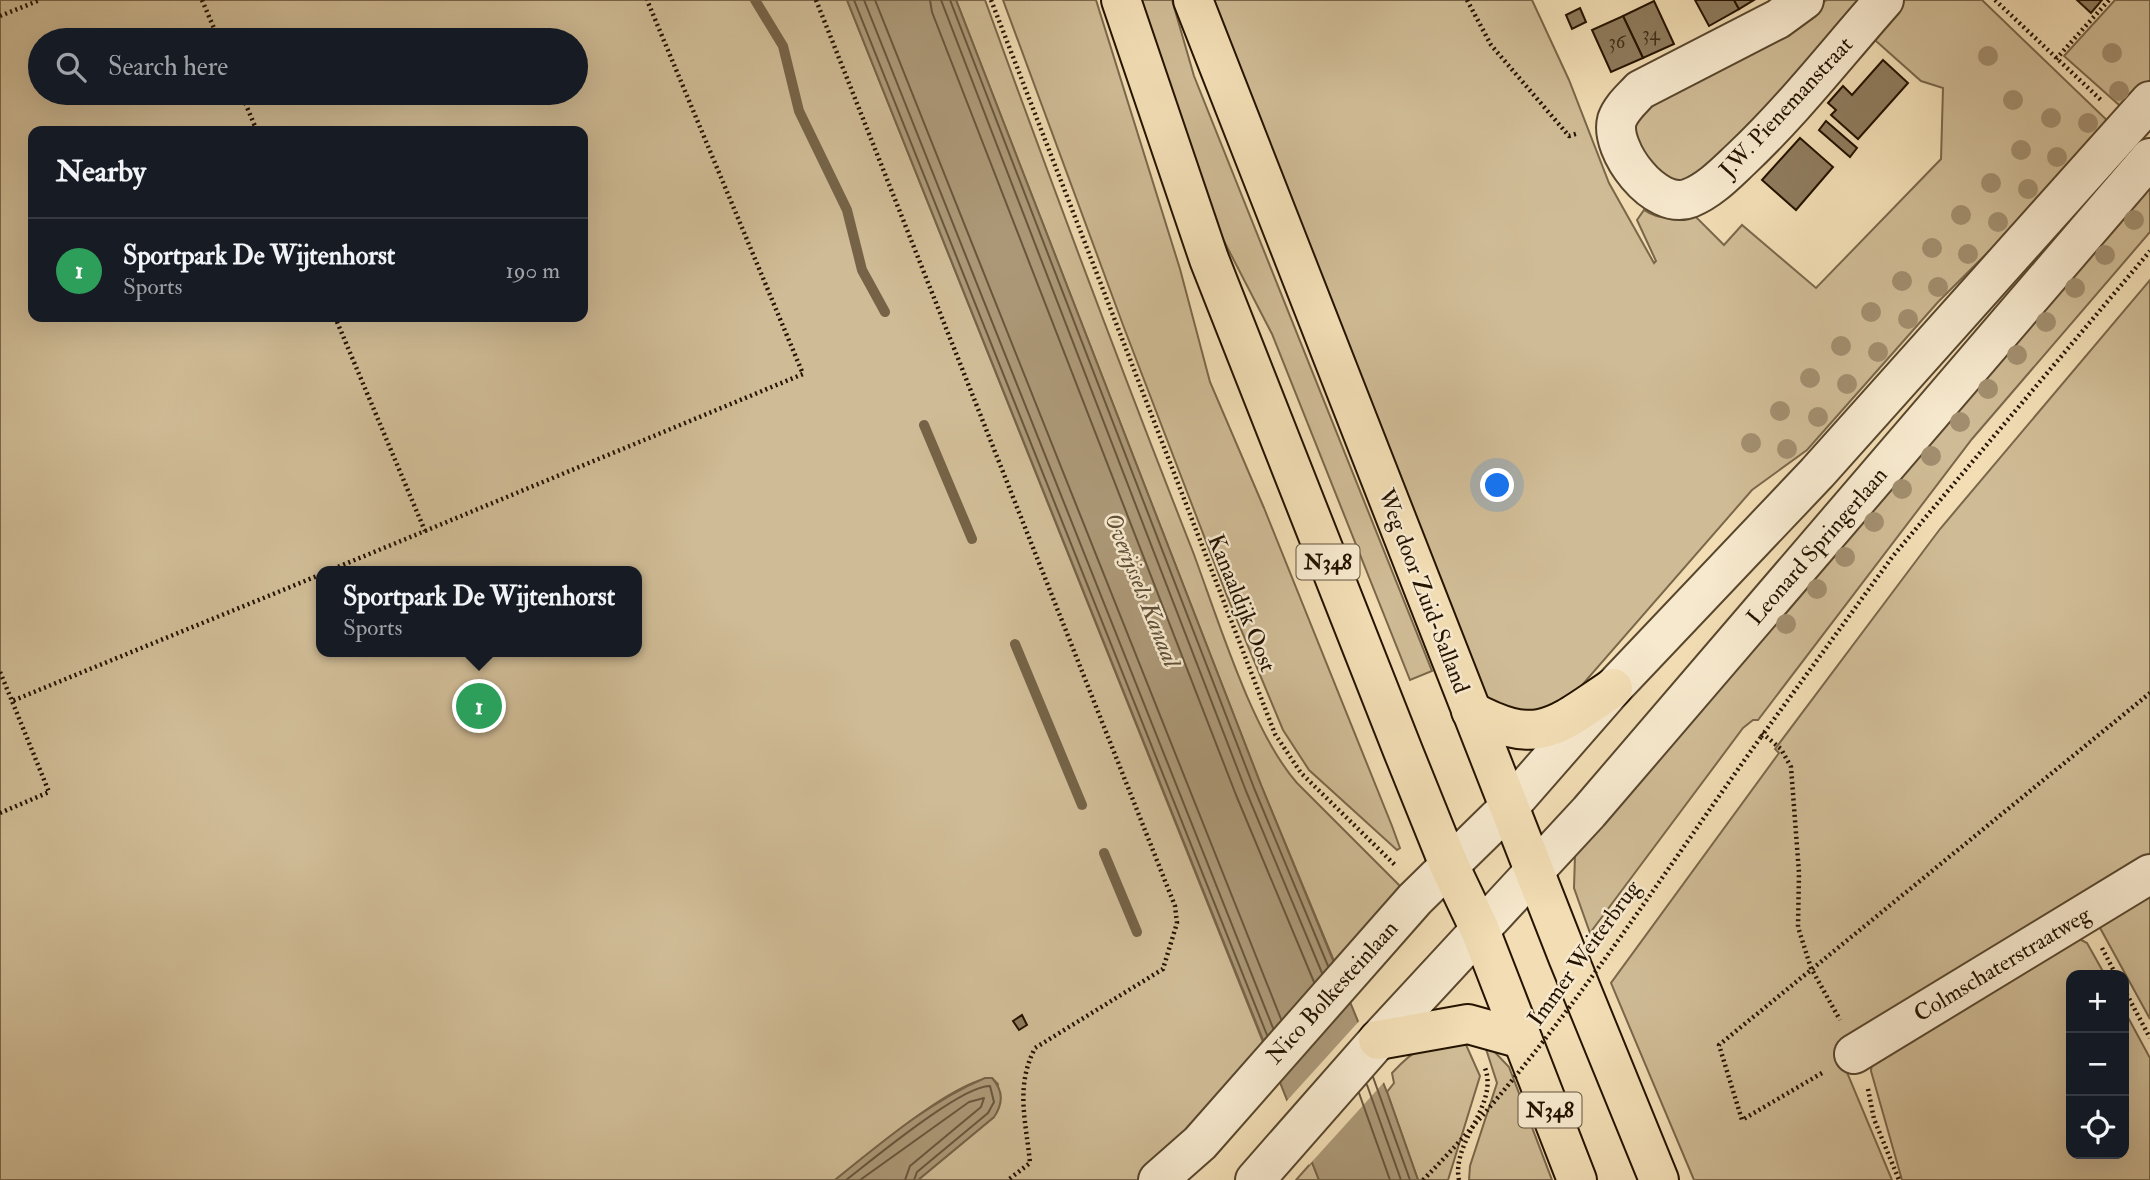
<!DOCTYPE html>
<meta charset="utf-8">
<style>
body{margin:0;font-family:"IM FELL Double Pica",serif;background:#20242c;color:#f1f3f6}
.controls{position:absolute;right:21px;bottom:21px;display:grid;overflow:hidden;border-radius:14px;box-shadow:0 7px 28px #0002}
.controls button{width:63px;height:63px;display:grid;place-items:center;padding:0;border:0;border-bottom:2px solid #363941;background:#171b24;color:#f1f3f6;font:35px sans-serif}
.you{position:absolute;left:1498px;top:486px;width:24px;height:24px;margin:-18px;border:5px solid #fff;border-radius:50%;background:#1a73e8;box-shadow:0 0 0 10px #1a73e833}
.badge{display:grid;place-items:center;width:46px;height:46px;border-radius:50%;background:#7c3aed;color:#fff;font-size:23px;font-weight:700}
.pin{position:absolute;translate:-50% -50%;border:4px solid #fff;box-shadow:0 2px 7px #0006}
.popup{position:absolute;left:316px;top:566px;width:326px;height:91px;box-sizing:border-box;display:grid;place-content:center;border-radius:14px;background:#171b24;filter:drop-shadow(0 2px 5px #0005);font-size:23px;white-space:nowrap;color:#9ea1a6}
.popup b{font-size:26px;color:#f1f3f6}
.popup::after{content:'';position:absolute;left:50%;top:100%;margin-left:-14px;border:14px solid transparent;border-top-color:#171b24}
.list{margin:0;padding:0;list-style:none}
h2{display:flex;justify-content:space-between;align-items:center;height:91px;margin:0;padding:0 28px;font-size:30px}
h2 small{font-size:23px;font-weight:400;color:#9ea1a6}
.list li{display:grid;grid-template-columns:46px 1fr auto;gap:21px;align-items:center;box-sizing:border-box;height:105px;padding:0 28px;border-top:2px solid #363941}
.list b{display:block;font-size:26px;white-space:nowrap}
.list p{margin:0;font-size:23px;white-space:nowrap;color:#9ea1a6}
.list em{font-size:23px;font-style:normal;color:#9ea1a6}
.icon{flex:none;width:38px;height:38px;fill:none;stroke:currentColor;stroke-width:2;stroke-linecap:round;stroke-linejoin:round}
.map{position:relative;flex:none;width:2150px;height:1180px;overflow:hidden}
.search{position:absolute;background:#171b24;box-shadow:0 7px 28px #0002;left:28px;top:28px;width:560px;height:77px;display:flex;align-items:center;gap:18px;box-sizing:border-box;padding:0 24px;border-radius:38px;color:#9ea1a6;font-size:26px}
.panel{position:absolute;background:#171b24;box-shadow:0 7px 28px #0002;left:28px;top:126px;width:560px;height:196px;border-radius:14px}
.map>svg:first-child{display:block}
.green{fill:#cfbb95;stroke:#7a674a;stroke-width:2;fill-rule:evenodd}
.water{fill:#ac9877;stroke:#766347;stroke-width:2}
.pier{fill:#f2ddb4}
.lines{fill:none;stroke-linecap:round;stroke-linejoin:round}
.shore{stroke:#68563c;stroke-width:2}
.stream{stroke:#766347;stroke-width:10}
.building{fill:#8f7c5e;stroke:#241300;stroke-width:2}
.minor-casing{stroke:#58462d;stroke-width:42}
.major-casing{stroke:#241300;stroke-width:42}
.path{stroke:#241300;stroke-width:4.5;stroke-dasharray:2 3.5;stroke-linecap:butt}
.minor{stroke:#f7e9ce;stroke-width:38}
.major{stroke:#f2ddb4;stroke-width:38}
.path-bridge{stroke:#241300;stroke-width:4.5;stroke-dasharray:2 3.5;stroke-linecap:butt}
.tree{fill:#a28e6e}
.labels{text-anchor:middle;dominant-baseline:central;stroke-width:5;stroke-linejoin:round;paint-order:stroke}
.number-label{font-size:19px;fill:#3f2d18}
.shield{fill:#f7e9ce;stroke:#63533e;stroke-width:2}
.shield-label{font-size:21px;font-weight:bold;fill:#241300}
.street-label{font-size:23px;fill:#241300;stroke:#f7e9ce}
.water-label{font-size:24px;font-style:italic;fill:#614f36;stroke:#f7e9ce}
</style>
<div class="map">
<svg width="2150" height="1180" viewBox="0 0 2150 1180">
<rect width="100%" height="100%" fill="#f2ddb4"/>
<filter id="stains"><feTurbulence type="fractalNoise" baseFrequency=".00286" numOctaves="4"/><feColorMatrix values="0 0 0 0 .2 0 0 0 0 .09 0 0 0 0 .02 0 0 0 .5 -.17"/></filter>
<radialGradient id="worn" r=".72"><stop offset=".6" stop-color="#630" stop-opacity="0"/><stop offset="1" stop-color="#630" stop-opacity=".3"/></radialGradient>
<!-- green -->
<g class="green">
<path d="M 0,0 L 847,0 L 1263,1042 L 1252,1055 L 1254,1062 L 1159,1162 L 1138,1180 L 918,1180 L 994,1117 L 998,1084 L 992,1078 C 955,1079 867,1155 835,1180 L 0,1180 ZM 40,40 L 576,40 L 576,93 L 40,93 ZM 33,131 L 583,131 L 583,317 L 33,317 ZM 322,571 L 636,571 L 636,652 L 322,652 Z"/>
<path d="M 956,0 L 985,0 C 1052,185 1121,369 1193,552 C 1218,619 1252,732 1297,783 L 1400,886 L 1394,898 L 1334,961 L 1261,785 Z"/>
<polygon points="1003,0 1096,0 1180,269 1210,382 1264,508 1392,826 1400,848 1397,850 1309,770 1283,730 1227,596 1123,325"/>
<polygon points="1138,0 1172,0 1194,76 1432,671 1410,680 1272,334 1194,183"/>
<path d="M 1205,0 L 1532,0 L 1569,80 L 1609,183 L 1654,263 L 1656,261 L 1637,220 L 1644,210 C 1660,221 1674,218 1692,213 L 1724,245 L 1742,225 L 1816,288 L 1941,159 L 1943,88 L 1921,81 L 1867,33 L 1896,0 L 1982,0 L 2114,127 L 1938,302 L 1807,450 L 1752,490 L 1563,707 L 1533,719 L 1479,696 Z"/>
<polygon points="1827,0 1870,0 1707,176 1675,182 1639,158 1634,124 1639,108"/>
<polygon points="2115,0 2150,0 2150,86 2127,112 2064,56"/>
<polygon points="2150,181 2150,232 1972,439 1758,720 1753,720 1743,728 1590,933 1574,888 1575,855"/>
<polygon points="2150,280 2150,864 1838,1051 1892,1180 1694,1180 1611,983 1779,753 1775,749 1940,529"/>
<polygon points="2150,896 2150,1019 2099,926"/>
<polygon points="2074,936 2087,943 2105,975 2071,975 2071,1154 2124,1154 2124,1010 2150,1058 2150,1180 1902,1180 1871,1071 1873,1054"/>
<path d="M 1463,1038 L 1480,1076 L 1448,1180 L 1418,1180 L 1387,1092 L 1394,1083 L 1392,1073 C 1417,1046 1427,1043 1463,1038 Z"/>
<polygon points="1489,1046 1509,1067 1552,1180 1469,1180 1470,1166 1497,1083 1486,1049"/>
<polygon points="1312,1162 1319,1180 1296,1180"/>
</g>
<!-- water -->
<g class="water">
<polygon points="847,0 956,0 1261,785 1387,1092 1418,1180 1319,1180"/>
<path d="M 985,1078 L 992,1078 C 1004,1091 1003,1104 994,1117 L 918,1180 L 835,1180 C 881,1143 930,1101 985,1078 Z"/>
</g>
<!-- pier -->
<polygon class="pier" points="1361,1019 1386,1080 1309,1165 1284,1104"/>
<g class="lines">
<!-- shore -->
<g class="shore">
<polyline points="854,0 1267,1035"/>
<polyline points="864,0 1273,1028"/>
<polyline points="875,0 1281,1019"/>
<polyline points="930,0 932,12 1236,795 1314,982"/>
<polyline points="941,0 1246,791 1322,973"/>
<polyline points="950,0 1254,788 1328,966"/>
<polyline points="1373,1077 1410,1180"/>
<polyline points="1367,1085 1401,1180"/>
<polyline points="1359,1093 1390,1180"/>
<path d="M 846,1180 C 872,1160 962,1085 990,1086 L 994,1102 L 988,1113 L 917,1172 L 914,1180"/>
<polyline points="860,1180 969,1102 984,1098 981,1107 910,1166 905,1180"/>
</g>
<!-- stream -->
<g class="stream">
<polyline points="755,0 783,46 799,111 847,210 862,270 885,312"/>
<polyline points="924,425 972,539"/>
<polyline points="1015,644 1082,805"/>
<polyline points="1104,853 1137,932"/>
</g>
</g>
<!-- building -->
<g class="building">
<polygon points="1695,0 1734,0 1739,9 1709,26"/>
<polygon points="1734,0 1754,0 1739,9"/>
<polygon points="2077,0 2102,0 2091,13"/>
<polygon points="1654,1 1674,44 1643,58 1623,16"/>
<polygon points="1580,8 1586,22 1572,29 1566,15"/>
<polygon points="1623,16 1643,58 1611,72 1592,30"/>
<polygon points="1883,60 1908,83 1858,139 1831,115 1836,110 1828,103 1843,86 1852,95"/>
<polygon points="1826,121 1857,148 1850,157 1819,130"/>
<polygon points="1800,138 1833,167 1796,210 1762,180"/>
<polygon points="1022,1015 1027,1025 1019,1030 1013,1021"/>
</g>
<g class="lines">
<!-- minor casing -->
<g class="minor-casing">
<g id="minor">
<path d="M 1804,0 L 1778,19 L 1640,90 C 1632,99 1621,108 1617,120 C 1609,149 1655,212 1690,198 C 1710,190 1726,173 1741,159 C 1793,110 1837,53 1884,0"/>
<polyline points="1854,1054 2150,874"/>
<polyline points="1158,1180 1200,1143 1415,899 1509,807 1613,688 1817,473 2150,101"/>
<polyline points="1255,1180 1378,1040 1589,812 2150,158"/>
</g>
</g>
<!-- major casing -->
<g class="major-casing">
<g id="major">
<polyline points="1121,0 1209,259 1403,751 1449,865 1480,930 1577,1180"/>
<polyline points="1193,0 1568,957 1659,1180"/>
<path d="M 1471,711 C 1538,747 1555,727 1613,688"/>
<polyline points="1378,1040 1468,1024 1522,1039"/>
</g>
</g>
<!-- path -->
<g class="path">
<polyline points="202,0 219,40"/>
<path d="M 816,0 L 1175,906 L 1177,923 L 1163,969 L 1035,1048 C 1015,1087 1026,1121 1030,1163 L 1008,1180"/>
<polyline points="991,0 1275,734 1301,773 1395,865"/>
<polyline points="1467,0 1491,45 1569,136 1579,133"/>
<polyline points="1995,0 2102,101"/>
<polyline points="0,16 40,0"/>
<polyline points="2056,59 2109,0"/>
<polyline points="241,93 257,131"/>
<polyline points="425,531 803,374 647,0"/>
<polyline points="328,571 425,531 335,317"/>
<polyline points="0,672 12,701 322,574"/>
<polyline points="1762,733 1781,749 1791,767 1799,873 1798,927 1811,968 1840,1020"/>
<polyline points="1761,737 1893,556 2150,251"/>
<polyline points="0,813 49,792 12,701"/>
<polyline points="2102,948 2116,975"/>
<polyline points="2124,989 2150,1038"/>
<polyline points="1822,1073 1742,1120 1719,1045 2150,693"/>
<polyline points="1868,1089 1874,1119 1899,1180"/>
<path d="M 1459,1180 C 1451,1142 1499,1105 1485,1068"/>
</g>
<!-- minor -->
<use href="#minor" class="minor"/>
<!-- major -->
<use href="#major" class="major"/>
<!-- path-bridge -->
<path class="path-bridge" d="M 1423,1180 C 1553,1048 1653,887 1761,737"/>
</g>
<!-- trees -->
<g class="tree">
<circle cx="2112" cy="53" r="10"/>
<circle cx="1988" cy="56" r="10"/>
<circle cx="2119" cy="91" r="10"/>
<circle cx="2013" cy="100" r="10"/>
<circle cx="2051" cy="118" r="10"/>
<circle cx="2088" cy="123" r="10"/>
<circle cx="2021" cy="150" r="10"/>
<circle cx="2057" cy="157" r="10"/>
<circle cx="1991" cy="183" r="10"/>
<circle cx="2028" cy="189" r="10"/>
<circle cx="1961" cy="215" r="10"/>
<circle cx="2134" cy="220" r="10"/>
<circle cx="1998" cy="222" r="10"/>
<circle cx="1932" cy="248" r="10"/>
<circle cx="1968" cy="254" r="10"/>
<circle cx="2105" cy="255" r="10"/>
<circle cx="1902" cy="281" r="10"/>
<circle cx="1938" cy="287" r="10"/>
<circle cx="2075" cy="288" r="10"/>
<circle cx="1871" cy="312" r="10"/>
<circle cx="1908" cy="319" r="10"/>
<circle cx="2046" cy="322" r="10"/>
<circle cx="1841" cy="346" r="10"/>
<circle cx="1878" cy="352" r="10"/>
<circle cx="2017" cy="355" r="10"/>
<circle cx="1810" cy="378" r="10"/>
<circle cx="1847" cy="384" r="10"/>
<circle cx="1988" cy="389" r="10"/>
<circle cx="1780" cy="411" r="10"/>
<circle cx="1818" cy="417" r="10"/>
<circle cx="1960" cy="422" r="10"/>
<circle cx="1751" cy="443" r="10"/>
<circle cx="1787" cy="449" r="10"/>
<circle cx="1931" cy="456" r="10"/>
<circle cx="1902" cy="489" r="10"/>
<circle cx="1874" cy="522" r="10"/>
<circle cx="1845" cy="557" r="10"/>
<circle cx="1817" cy="589" r="10"/>
<circle cx="1786" cy="624" r="10"/>
</g>
<g class="labels">
<!-- number labels -->
<g class="number-label">
<text x="1651" y="34">34</text>
<text x="1617" y="42">36</text>
</g>
<!-- shield labels -->
<g class="shield">
<rect x="1296.5" y="544.5" width="63" height="35" rx="5"/>
<rect x="1518.5" y="1092.5" width="63" height="35" rx="5"/>
</g>
<g class="shield-label">
<text x="1328" y="562">N348</text>
<text x="1550" y="1110">N348</text>
</g>
<!-- street labels -->
<g class="street-label">
<text transform="translate(1786 107) rotate(-47)">J.W. Pienemanstraat</text>
<text transform="translate(1817 546) rotate(-49)">Leonard Springerlaan</text>
<text transform="translate(1424 591) rotate(69)">Weg door Zuid-Salland</text>
<text transform="translate(1242 603) rotate(68)">Kanaaldijk Oost</text>
<text transform="translate(1584 953) rotate(-54)">Immer Weiterbrug</text>
<text transform="translate(2002 964) rotate(-31)">Colmschaterstraatweg</text>
<text transform="translate(1332 992) rotate(-48)">Nico Bolkesteinlaan</text>
</g>
<!-- water labels -->
<g class="water-label">
<text transform="translate(1142 590) rotate(68)">Overijssels Kanaal</text>
</g>
</g>
<rect width="100%" height="100%" filter="url(#stains)"/>
<rect width="100%" height="100%" fill="url(#worn)"/>
</svg>
<div class="controls">
<button>+</button>
<button>−</button>
<button><svg class="icon" aria-label="locate" viewBox="0 0 24 24"><circle cx="12" cy="12" r="6"/><path d="M12 2v4M12 18v4M2 12h4M18 12h4"/></svg></button>
</div>
<div class="you"></div>
<div class="pin badge" style="left:479px;top:706px;background:#2e9e5b">1</div>
<div class="popup"><b>Sportpark De Wijtenhorst</b>Sports</div>
<div class="search"><svg class="icon" aria-label="search" viewBox="0 0 24 24"><circle cx="10" cy="10" r="6"/><path d="M15 15l6 6"/></svg>Search here</div>
<section class="panel">
<h2>Nearby<small></small></h2>
<ul class="list">
<li><span class="badge" style="background:#2e9e5b">1</span><div><b>Sportpark De Wijtenhorst</b><p>Sports</p></div><em>190 m</em></li>
</ul>
</section>
</div>
